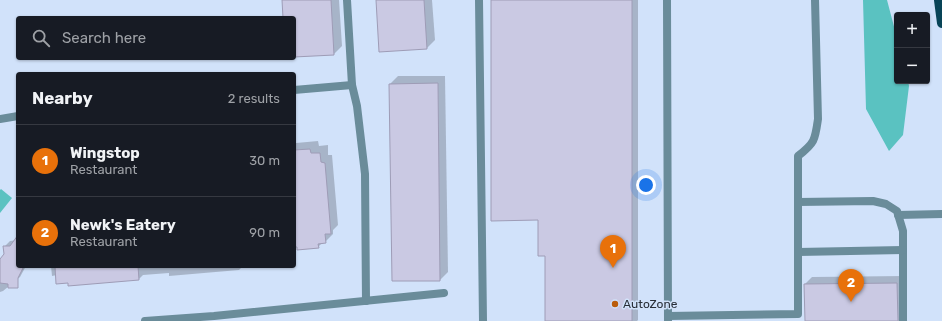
<!DOCTYPE html>
<meta charset="utf-8">
<style>
body{margin:0;font-family:Rubik,sans-serif;background:#20242c;color:#f1f3f6}
.controls{position:absolute;right:12px;top:12px;display:grid;overflow:hidden;border-radius:4px;box-shadow:0 1px 3px #0004}
.controls button{width:36px;height:36px;display:grid;place-items:center;padding:0;border:0;border-bottom:1px solid #363941;background:#171b24;color:#f1f3f6;font:20px sans-serif}
.you{position:absolute;left:646px;top:185px;width:14px;height:14px;margin:-10px;border:3px solid #fff;border-radius:50%;background:#1a73e8;box-shadow:0 0 0 6px #1a73e833}
.badge{display:grid;place-items:center;width:26px;height:26px;border-radius:50%;background:#ba5d0b;color:#fff;font-size:13px;font-weight:700}
.pin{position:absolute;translate:-50% -33px;filter:drop-shadow(0 1px 2px #0008)}
.pin::after{content:'';position:absolute;top:21px;width:14px;height:12px;background:inherit;clip-path:polygon(0 0,100% 0,50% 100%)}
.list{margin:0;padding:0;list-style:none}
h2{display:flex;justify-content:space-between;align-items:center;height:52px;margin:0;padding:0 16px;font-size:17px}
h2 small{font-size:13px;font-weight:400;color:#9ea1a6}
.list li{display:grid;grid-template-columns:26px 1fr auto;gap:12px;align-items:center;box-sizing:border-box;height:72px;padding:0 16px;border-top:1px solid #363941}
.list b{display:block;font-size:15px;white-space:nowrap}
.list p{margin:0;font-size:13px;white-space:nowrap;color:#9ea1a6}
.list em{font-size:13px;font-style:normal;color:#9ea1a6}
.icon{flex:none;width:22px;height:22px;fill:none;stroke:currentColor;stroke-width:2;stroke-linecap:round;stroke-linejoin:round}
.map{position:relative;flex:none;width:942px;height:321px;overflow:hidden}
.search{position:absolute;background:#171b24;box-shadow:0 1px 3px #0004;left:16px;top:16px;width:280px;height:44px;display:flex;align-items:center;gap:10px;box-sizing:border-box;padding:0 14px;border-radius:4px;color:#9ea1a6;font-size:15px}
.panel{position:absolute;background:#171b24;box-shadow:0 1px 3px #0004;left:16px;top:72px;width:280px;height:196px;border-radius:4px}
.map>svg:first-child{display:block}
.water{fill:#5ac2c1}
.shadow{fill:#0003}
.building{fill:#cac9e3;stroke:#9e9cb6}
.lines{fill:none;stroke-linecap:round;stroke-linejoin:round}
.lane{stroke:#6a8c9a;stroke-width:8}
.primary{stroke:#084457;stroke-width:10}
.poi-dot{fill:#ba5d0b;stroke:#d1e2fa;stroke-width:1.5}
.labels{text-anchor:middle;dominant-baseline:central;stroke-width:3;stroke-linejoin:round;paint-order:stroke}
.poi-label{font-size:12px;fill:#282e37;stroke:#d1e2fa;text-anchor:start}
</style>
<div class="map">
<svg width="942" height="321" viewBox="0 0 942 321">
<rect width="100%" height="100%" fill="#d1e2fa"/>
<!-- water -->
<g class="water">
<polygon points="863,0 887,0 897,38 897,81 908,81 909,86 903,135 889,151 866,109"/>
<polygon points="1,189 12,198 0,213 0,190"/>
</g>
<!-- shadow -->
<g class="shadow">
<polygon points="283,0 339,0 342,46 334,54 294,56 294,18 284,18"/>
<polygon points="377,0 432,0 435,40 427,48 380,51"/>
<polygon points="492,0 638,0 638,320 637,321 546,321 546,255"/>
<polygon points="398,76 445,76 448,272 440,280 390,84"/>
<polygon points="318,141 319,146 328,145 328,155 332,155 338,225 333,230 333,234 325,242 323,242 318,247 294,246 294,145 296,143"/>
<polygon points="18,240 18,266 26,266 20,277 3,291 0,292 0,261 5,254 4,247 10,241"/>
<polygon points="51,266 243,266 239,270 169,276 169,273 143,275 139,279 69,282 57,275 52,276"/>
<polygon points="904,276 901,321 806,321 805,284 812,277"/>
</g>
<!-- building -->
<g class="building">
<polygon points="282,0 331,0 334,55 294,57 294,18 283,18"/>
<polygon points="376,0 424,0 427,49 379,52"/>
<polygon points="491,0 632,0 632,321 545,321 545,256 538,256 538,220 491,221"/>
<polygon points="438,83 440,281 392,281 389,84"/>
<polygon points="310,149 311,153 320,153 321,162 325,163 331,234 325,234 326,243 318,244 319,248 297,250 297,247 294,247 294,150"/>
<polygon points="18,235 18,266 24,266 18,278 18,288 8,288 8,284 0,283 0,259 4,254 3,246 10,246"/>
<polygon points="55,266 138,266 139,280 68,286 68,283 56,284"/>
<polygon points="897,283 898,321 805,321 804,284"/>
</g>
<g class="lines">
<!-- lane -->
<g class="lane">
<polyline points="347,0 352,85 357,106 365,174 366,301"/>
<polyline points="479,0 483,321"/>
<polyline points="667,0 668,321"/>
<polyline points="294,90 352,85"/>
<polyline points="0,119 18,116"/>
<polyline points="798,202 873,201 886,204 897,211 903,231 903,321"/>
<polyline points="898,215 942,214"/>
<polyline points="798,252 903,250"/>
<path d="M 668,316 L 798,314 L 798,156 C 815,143 815,140 818,119 L 815,0"/>
<polyline points="145,321 214,316 444,293"/>
</g>
<!-- primary -->
<polyline class="primary" points="939,0 942,23"/>
</g>
<!-- markers -->
<circle class="poi-dot" cx="615" cy="304" r="4"/>
<g class="labels">
<!-- poi labels -->
<g class="poi-label">
<text x="623" y="304">AutoZone</text>
</g>
</g>
</svg>
<div class="controls">
<button>+</button>
<button>−</button>
</div>
<div class="you"></div>
<div class="pin badge" style="left:613px;top:268px;background:#e8710a">1</div>
<div class="pin badge" style="left:851px;top:302px;background:#e8710a">2</div>
<div class="search"><svg class="icon" aria-label="search" viewBox="0 0 24 24"><circle cx="10" cy="10" r="6"/><path d="M15 15l6 6"/></svg>Search here</div>
<section class="panel">
<h2>Nearby<small>2 results</small></h2>
<ul class="list">
<li><span class="badge" style="background:#e8710a">1</span><div><b>Wingstop</b><p>Restaurant</p></div><em>30 m</em></li>
<li><span class="badge" style="background:#e8710a">2</span><div><b>Newk's Eatery</b><p>Restaurant</p></div><em>90 m</em></li>
</ul>
</section>
</div>
